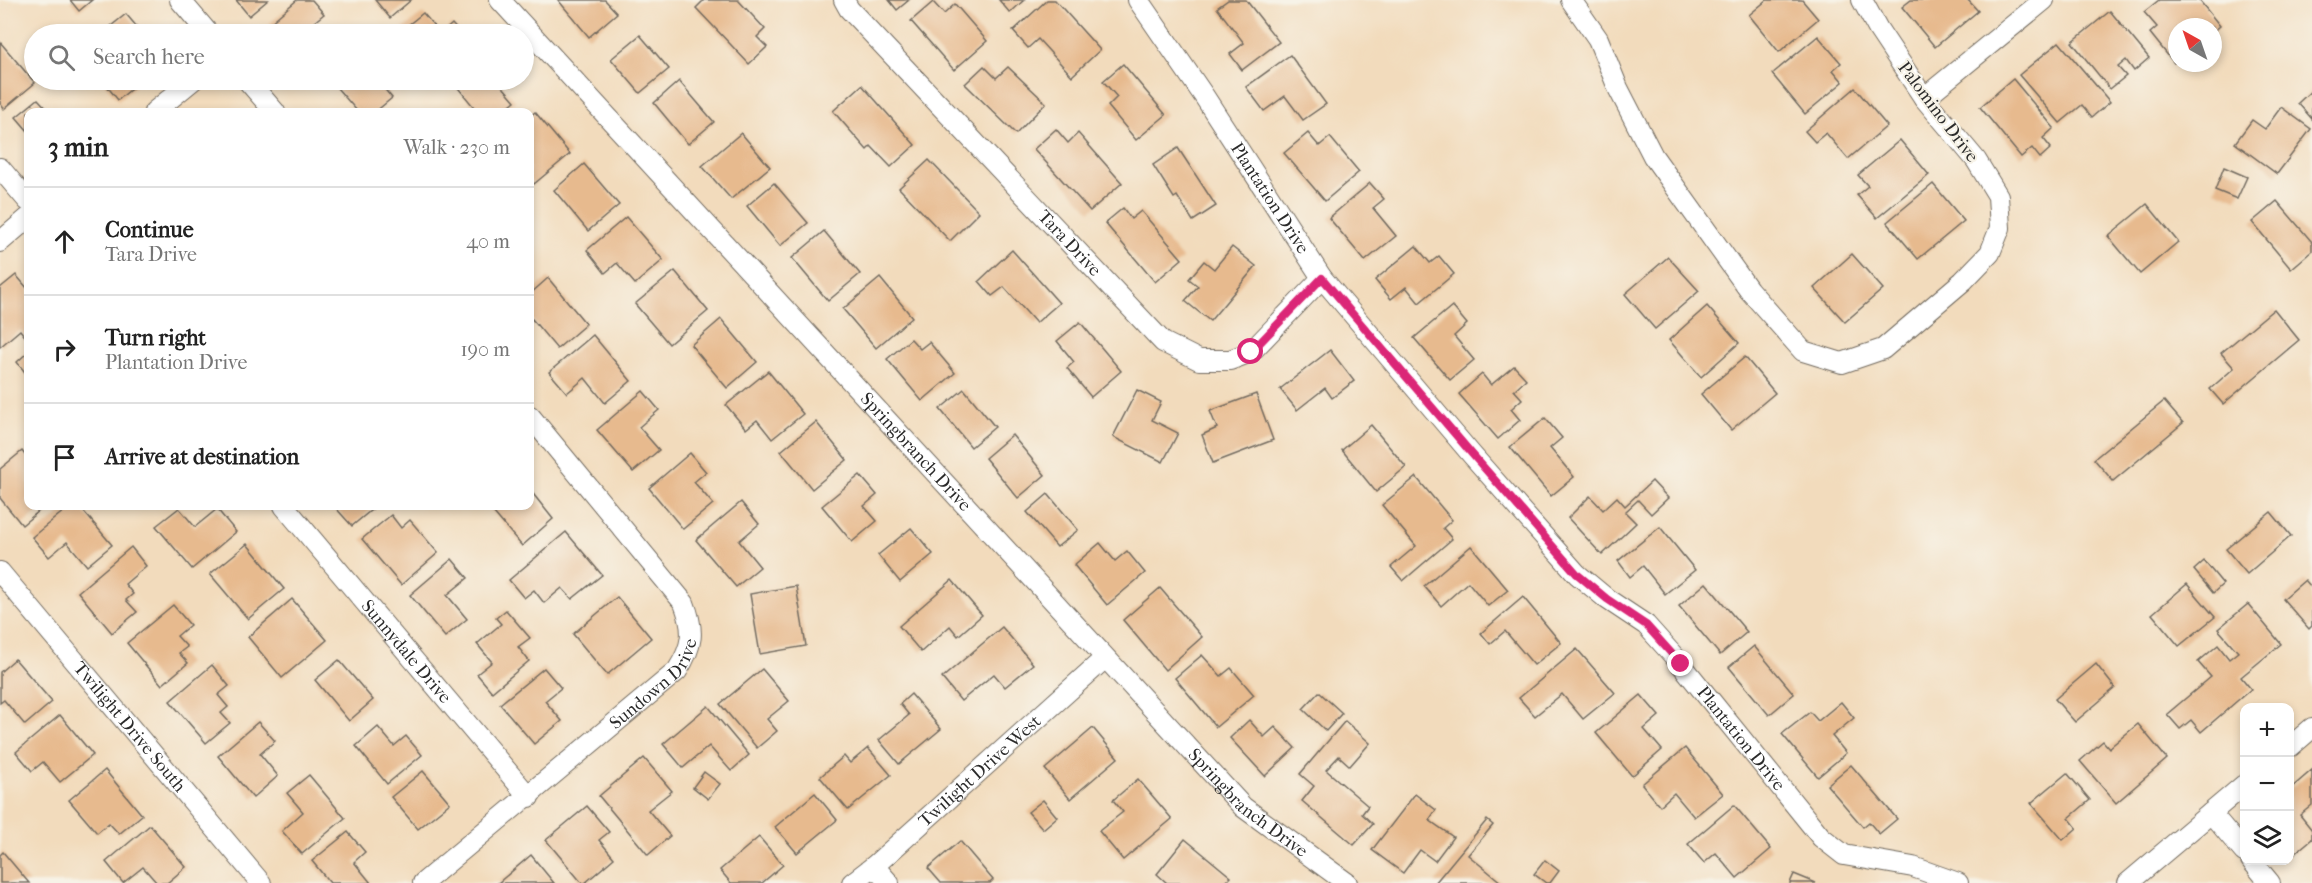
<!DOCTYPE html>
<meta charset="utf-8">
<style>
body{margin:0;font-family:"IM FELL French Canon",serif;background:#f6f6f6;color:#222}
.controls{position:absolute;right:18px;bottom:18px;display:grid;overflow:hidden;border-radius:12px;box-shadow:0 3px 9px #0003}
.controls button{width:54px;height:54px;display:grid;place-items:center;padding:0;border:0;border-bottom:2px solid #e0e0e0;background:#fff;color:#222;font:30px sans-serif}
.compass{position:absolute;left:2168px;top:18px;width:54px;height:54px;border-radius:50%;background:#fff;box-shadow:0 3px 9px #0003;rotate:320deg}
.stop{position:absolute;width:18px;height:18px;margin:-14px;border:4px solid #db2777;border-radius:50%;background:#fff}
.stop.end{background:#db2777;border-color:#fff;box-shadow:0 2px 6px #0008}
.list{margin:0;padding:0;list-style:none}
h2{display:flex;justify-content:space-between;align-items:center;height:78px;margin:0;padding:0 24px;font-size:26px}
h2 small{font-size:20px;font-weight:400;color:#767676}
.list li{display:grid;grid-template-columns:39px 1fr auto;gap:18px;align-items:center;box-sizing:border-box;height:108px;padding:0 24px;border-top:2px solid #e0e0e0}
.list b{display:block;font-size:22px;white-space:nowrap}
.list p{margin:0;font-size:20px;white-space:nowrap;color:#767676}
.list em{font-size:20px;font-style:normal;color:#767676}
.icon{flex:none;width:33px;height:33px;fill:none;stroke:currentColor;stroke-width:2;stroke-linecap:round;stroke-linejoin:round}
.map{position:relative;flex:none;width:2312px;height:883px;overflow:hidden}
.search{position:absolute;background:#fff;box-shadow:0 3px 9px #0003;left:24px;top:24px;width:510px;height:66px;display:flex;align-items:center;gap:15px;box-sizing:border-box;padding:0 21px;border-radius:33px;color:#767676;font-size:22px}
.panel{position:absolute;background:#fff;box-shadow:0 3px 9px #0003;left:24px;top:108px;width:510px;height:402px;border-radius:12px}
.map>svg:first-child{display:block}
.building{fill:#e7ba8e}
.lines{fill:none;stroke-linecap:round;stroke-linejoin:round}
.minor-casing{stroke:#71695e;stroke-width:22}
.minor{stroke:#fff;stroke-width:20}
.route{stroke:#db2777;stroke-width:8}
.labels{text-anchor:middle;dominant-baseline:central;stroke-width:4.5;stroke-linejoin:round;paint-order:stroke}
.street-label{font-size:18px;fill:#2b2b2b;stroke:#f7f3e8}
</style>
<div class="map">
<svg width="2312" height="883" viewBox="0 0 2312 883">
<rect width="100%" height="100%" fill="#f7f3e8"/>
<filter id="ink" filterUnits="userSpaceOnUse"><feTurbulence type="fractalNoise" baseFrequency=".0167" numOctaves="2"/><feDisplacementMap in="SourceGraphic" scale="12" xChannelSelector="R" yChannelSelector="G"/><feConvolveMatrix kernelMatrix="1 2 1 2 8 2 1 2 1" color-interpolation-filters="sRGB"/></filter>
<filter id="wash" filterUnits="userSpaceOnUse"><feTurbulence type="fractalNoise" baseFrequency=".008" numOctaves="4" result="noise"/><feDisplacementMap in="SourceGraphic" scale="24" xChannelSelector="R" yChannelSelector="G"/><feGaussianBlur stdDeviation="1.35" result="paint"/><feColorMatrix in="noise" values="0 0 0 0 0 0 0 0 0 0 0 0 0 0 0 0 0 1.4 0 .05"/><feComposite in="paint" operator="in"/></filter>
<g filter="url(#wash)">
<rect width="100%" height="100%" fill="#f2dbbc"/>
<g id="blocks">
<!-- building -->
<g class="building">
<polygon points="70,0 92,0 79,11"/>
<polygon points="236,0 268,0 249,16"/>
<polygon points="297,0 312,0 324,14 308,27 314,34 278,34 269,24"/>
<polygon points="375,0 411,0 390,18"/>
<polygon points="558,0 605,0 617,13 589,37"/>
<polygon points="704,0 738,0 765,29 757,37 767,47 749,64 696,8"/>
<polygon points="889,0 909,0 897,10"/>
<polygon points="999,0 1024,0 1010,13"/>
<polygon points="1047,0 1055,0 1100,50 1072,76 1038,39 1028,48 1013,31"/>
<polygon points="1228,0 1246,0 1279,42 1242,70 1230,54 1244,43 1217,8"/>
<polygon points="1767,0 1802,0 1818,19 1779,52 1749,15"/>
<polygon points="1911,0 1968,0 1978,11 1935,47 1902,7"/>
<polygon points="2159,0 2199,0 2220,26 2213,32 2213,27 2177,27 2177,61 2174,63 2150,33 2157,27 2144,12"/>
<polygon points="933,2 944,14 955,4 987,41 954,70 911,21"/>
<polygon points="2110,11 2149,58 2134,71 2126,60 2118,67 2126,76 2110,89 2072,42"/>
<polygon points="423,13 441,34 452,24 461,34 397,34"/>
<polygon points="126,14 143,34 101,34"/>
<polygon points="640,35 669,69 640,93 611,59"/>
<polygon points="1818,36 1841,63 1833,70 1843,82 1805,114 1772,74"/>
<polygon points="0,42 35,83 4,109 0,103"/>
<polygon points="2059,42 2110,102 2092,117 2082,105 2060,123 2019,75"/>
<polygon points="1290,55 1326,104 1303,120 1285,96 1264,111 1246,87"/>
<polygon points="1123,64 1166,115 1136,140 1108,106 1117,97 1103,81"/>
<polygon points="984,66 996,78 1008,67 1046,103 1016,134 965,84"/>
<polygon points="2013,79 2054,128 2043,138 2051,148 2040,158 2032,148 2021,157 1980,107"/>
<polygon points="102,80 142,80 118,100"/>
<polygon points="330,80 377,80 392,98 375,112 358,112"/>
<polygon points="459,80 497,80 515,101 501,112 478,112 454,83"/>
<polygon points="679,81 714,122 688,144 654,103"/>
<polygon points="862,85 915,145 891,167 871,146 867,150 833,111"/>
<polygon points="1855,88 1887,126 1848,159 1826,133 1815,142 1805,131"/>
<polygon points="2312,90 2312,119 2298,103"/>
<polygon points="38,99 50,112 28,112 28,131 16,117"/>
<polygon points="2281,107 2311,129 2277,174 2235,143 2252,120 2265,129"/>
<polygon points="535,112 570,154 534,184 530,179 530,116"/>
<polygon points="1056,129 1068,143 1078,133 1122,183 1090,211 1034,149"/>
<polygon points="741,133 770,167 731,199 702,166"/>
<polygon points="1308,133 1319,146 1330,137 1359,172 1325,201 1284,153"/>
<polygon points="1900,140 1929,175 1877,218 1857,195 1868,186 1858,175"/>
<polygon points="1178,148 1216,206 1193,221 1177,196 1174,198 1153,165"/>
<polygon points="929,160 979,212 950,241 899,188"/>
<polygon points="584,164 619,205 588,231 554,190"/>
<polygon points="2224,167 2247,177 2237,199 2215,190"/>
<polygon points="774,183 808,223 780,246 747,206"/>
<polygon points="1370,183 1384,199 1373,208 1396,236 1365,261 1329,218"/>
<polygon points="1933,184 1964,221 1918,259 1887,222"/>
<polygon points="2277,201 2312,242 2312,251 2291,269 2252,222"/>
<polygon points="2147,204 2178,242 2140,274 2108,236"/>
<polygon points="1123,208 1131,219 1141,211 1182,259 1155,282 1105,223"/>
<polygon points="626,217 663,260 635,284 617,263 605,273 587,250"/>
<polygon points="824,231 860,274 828,301 792,258"/>
<polygon points="1416,246 1430,263 1439,256 1454,274 1419,303 1406,287 1391,299 1375,280"/>
<polygon points="1232,247 1256,266 1210,321 1185,301 1198,286 1189,279 1204,261 1214,269"/>
<polygon points="1012,250 1059,303 1036,323 1004,287 992,296 979,281"/>
<polygon points="1852,254 1883,289 1845,322 1814,288"/>
<polygon points="1668,257 1699,291 1655,329 1625,294"/>
<polygon points="675,271 708,311 669,344 635,304"/>
<polygon points="16,275 28,289 28,340 20,330 0,347 0,288"/>
<polygon points="548,278 586,324 557,349 532,319 530,322 530,294"/>
<polygon points="880,278 912,317 876,348 843,309"/>
<polygon points="1452,306 1467,324 1454,336 1474,360 1450,380 1414,338"/>
<polygon points="1707,306 1739,343 1701,377 1669,340"/>
<polygon points="2274,309 2299,340 2223,404 2210,389 2234,368 2221,353"/>
<polygon points="721,319 757,362 727,388 691,345"/>
<polygon points="1080,322 1121,371 1091,397 1067,368 1074,362 1057,341"/>
<polygon points="593,335 631,381 605,403 585,378 567,393 549,372"/>
<polygon points="911,339 920,349 929,342 955,373 922,401 887,359"/>
<polygon points="1330,350 1354,381 1332,398 1325,388 1297,410 1280,389"/>
<polygon points="28,352 28,376 17,362"/>
<polygon points="1745,357 1775,393 1731,430 1701,394"/>
<polygon points="1514,366 1526,379 1514,390 1522,399 1511,409 1520,420 1498,439 1459,394 1482,374 1491,385"/>
<polygon points="768,371 803,414 772,439 757,420 746,429 726,405"/>
<polygon points="964,389 995,427 971,447 940,409"/>
<polygon points="1137,390 1161,402 1152,420 1178,433 1163,462 1113,437"/>
<polygon points="643,391 659,410 639,427 659,450 633,472 597,430"/>
<polygon points="1256,394 1273,440 1213,463 1202,435 1217,428 1210,411"/>
<polygon points="2164,401 2183,423 2113,481 2094,459"/>
<polygon points="1545,418 1562,438 1550,448 1574,477 1551,496 1510,447"/>
<polygon points="816,422 847,460 812,489 781,451"/>
<polygon points="1371,425 1406,467 1376,492 1342,450"/>
<polygon points="1012,435 1045,475 1018,498 985,458"/>
<polygon points="22,451 28,459 28,506 45,506 22,525 0,498 0,469"/>
<polygon points="690,453 706,472 694,482 713,504 683,529 649,488"/>
<polygon points="860,475 877,495 864,506 877,521 852,542 822,506"/>
<polygon points="1416,477 1452,520 1443,528 1452,539 1403,581 1391,567 1416,546 1382,505"/>
<polygon points="1652,481 1668,498 1651,514 1638,500 1625,512 1636,523 1602,555 1568,518 1590,496 1603,510 1617,497 1625,506"/>
<polygon points="530,490 553,519 522,546 488,506 530,506"/>
<polygon points="1048,494 1078,530 1057,547 1027,512"/>
<polygon points="741,502 759,524 739,541 760,567 736,587 696,540"/>
<polygon points="70,506 79,506 112,545 87,566 67,542 49,557 32,537"/>
<polygon points="334,506 376,506 352,526"/>
<polygon points="179,508 195,527 217,509 236,532 192,569 156,526"/>
<polygon points="2271,512 2291,536 2247,574 2226,549"/>
<polygon points="391,515 401,528 410,520 438,553 401,585 362,539"/>
<polygon points="1660,527 1695,570 1665,594 1643,566 1630,577 1618,561"/>
<polygon points="911,528 933,554 900,582 878,555"/>
<polygon points="566,532 602,575 572,599 562,588 544,603 534,590 524,598 509,580"/>
<polygon points="1100,543 1115,561 1127,551 1145,573 1107,605 1074,565"/>
<polygon points="247,544 284,589 248,619 210,574"/>
<polygon points="1471,546 1508,590 1488,606 1468,582 1441,606 1424,586"/>
<polygon points="131,547 146,566 125,584 133,594 126,600 137,612 112,633 78,592"/>
<polygon points="452,559 468,578 447,595 467,619 445,637 410,595"/>
<polygon points="2204,561 2223,584 2213,593 2194,570"/>
<polygon points="952,580 982,615 958,636 950,626 921,652 899,626"/>
<polygon points="2305,580 2312,588 2312,626 2309,629 2283,599"/>
<polygon points="1706,583 1747,632 1720,655 1679,606"/>
<polygon points="2187,584 2215,617 2179,646 2152,614"/>
<polygon points="796,586 806,646 760,654 750,594"/>
<polygon points="1160,588 1202,637 1165,670 1123,620"/>
<polygon points="617,597 651,638 607,675 573,634"/>
<polygon points="1523,597 1561,643 1534,665 1505,631 1490,644 1481,633"/>
<polygon points="292,599 327,640 282,678 248,637"/>
<polygon points="2248,604 2281,644 2241,677 2251,689 2201,732 2191,720 2180,729 2167,714 2211,677 2198,662 2218,645 2229,659 2238,652 2218,629"/>
<polygon points="173,605 190,625 177,636 187,647 179,653 188,663 162,685 127,643"/>
<polygon points="506,610 530,638 518,647 529,661 492,692 477,674 492,662 477,644 501,624 496,618"/>
<polygon points="1002,627 1033,664 1005,687 994,674 961,701 942,678"/>
<polygon points="1754,646 1794,694 1769,715 1729,667"/>
<polygon points="1577,649 1615,693 1583,719 1562,694 1535,716 1519,698"/>
<polygon points="1202,655 1221,676 1231,668 1254,695 1216,727 1175,678"/>
<polygon points="15,659 52,702 25,725 4,700 0,703 0,672"/>
<polygon points="339,660 373,700 349,721 315,680"/>
<polygon points="2096,664 2115,688 2075,722 2055,699"/>
<polygon points="212,665 229,686 218,695 228,707 221,713 230,723 206,743 170,701"/>
<polygon points="544,668 561,688 545,701 562,721 534,744 500,704"/>
<polygon points="762,669 789,701 767,719 777,731 757,748 720,704"/>
<polygon points="1319,692 1342,713 1326,731 1303,709"/>
<polygon points="911,694 941,729 899,764 879,740 909,715 900,704"/>
<polygon points="1641,695 1659,716 1644,729 1662,750 1632,776 1596,733"/>
<polygon points="1841,702 1854,718 1832,736 1846,753 1818,777 1782,734 1810,712 1818,721"/>
<polygon points="708,706 749,755 731,771 709,746 683,768 663,744"/>
<polygon points="60,715 93,755 60,782 43,762 32,771 16,752"/>
<polygon points="1249,720 1264,737 1275,727 1295,748 1265,776 1230,738"/>
<polygon points="1345,721 1370,743 1350,766 1339,756 1326,770 1368,806 1362,814 1373,824 1354,845 1302,801 1314,786 1300,774"/>
<polygon points="258,722 275,741 260,754 278,776 253,798 218,756"/>
<polygon points="2138,724 2167,759 2116,803 2080,761 2103,741 2109,748"/>
<polygon points="378,727 394,746 406,736 422,755 387,784 356,746"/>
<polygon points="1093,728 1118,758 1070,799 1045,769"/>
<polygon points="868,748 891,775 848,810 820,777 844,756 850,763"/>
<polygon points="1685,748 1723,794 1694,817 1674,793 1660,806 1642,784"/>
<polygon points="644,758 672,791 648,810 670,836 648,855 599,796"/>
<polygon points="1851,765 1897,819 1879,834 1869,822 1863,827 1827,785"/>
<polygon points="105,770 142,815 119,834 109,823 97,833 69,800"/>
<polygon points="2312,770 2312,805 2300,815 2312,830 2312,839 2294,854 2290,849 2290,789"/>
<polygon points="423,771 450,803 418,829 391,797"/>
<polygon points="704,772 720,784 708,799 693,787"/>
<polygon points="2067,773 2090,800 2069,818 2077,828 2063,840 2031,803"/>
<polygon points="309,775 345,818 302,854 282,831 303,812 287,793"/>
<polygon points="1138,779 1172,819 1123,860 1099,831 1123,812 1113,800"/>
<polygon points="815,793 837,820 797,853 775,827"/>
<polygon points="1415,794 1436,810 1429,820 1453,837 1435,861 1420,850 1403,873 1372,850"/>
<polygon points="1043,800 1057,817 1043,829 1028,812"/>
<polygon points="1734,805 1771,849 1737,878 1716,853 1704,863 1688,844"/>
<polygon points="587,806 609,832 599,840 614,858 585,883 582,883 546,840"/>
<polygon points="1487,820 1493,825 1468,855 1502,883 1435,883"/>
<polygon points="150,825 186,867 167,883 157,883 143,867 123,883 106,862"/>
<polygon points="348,832 365,852 354,862 371,883 330,883 312,861"/>
<polygon points="759,837 783,865 762,883 731,883 720,870"/>
<polygon points="1185,839 1231,877 1225,883 1167,883 1157,874"/>
<polygon points="960,841 993,880 990,883 941,883 928,868"/>
<polygon points="3,852 29,883 0,883 0,855"/>
<polygon points="531,855 554,883 498,883"/>
<polygon points="1545,860 1559,871 1550,883 1546,883 1534,874"/>
<polygon points="1794,874 1816,883 1790,883"/>
</g>
</g>
</g>
<g filter="url(#ink)">
<use href="#blocks" fill-opacity="0" stroke="#71695e" stroke-width="1.5"/>
<g class="lines">
<!-- minor casing -->
<g class="minor-casing">
<g id="minor">
<polyline points="180,0 209,34"/>
<path id="s1" d="M 500,0 L 1243,807 L 1347,883"/>
<path id="s2" d="M 844,0 L 849,9 L 1163,342 L 1199,360 L 1230,360 L 1251,352 L 1322,278"/>
<path id="s3" d="M 1138,0 L 1204,96 L 1322,278 L 1472,455 L 1577,574 L 1607,599 L 1646,625 L 1681,664 L 1821,837 L 1844,855 L 1913,867 L 1958,883"/>
<polyline points="1571,0 1598,39 1618,88 1653,156 1749,290 1803,351 1842,363 1883,349 1963,281 1990,253 2000,228 1998,196 1976,160 1924,98 1878,29 1862,0"/>
<polyline points="247,80 275,112"/>
<polyline points="1924,98 2044,0"/>
<polyline points="154,112 193,80"/>
<polyline points="0,168 28,201"/>
<polyline points="0,242 28,218"/>
<path id="s4" d="M 284,506 L 529,797"/>
<path id="s5" d="M 0,572 L 261,883"/>
<polyline points="2290,747 2312,728"/>
<polyline points="2211,813 2244,852"/>
<polyline points="2251,860 2270,883"/>
<polyline points="874,866 889,883"/>
<path id="s6" d="M 423,883 L 677,671 C 693,646 695,631 684,603 L 530,416"/>
<path id="s7" d="M 852,883 L 874,866 L 1105,658"/>
<polyline points="2128,883 2244,785"/>
</g>
</g>
<!-- minor -->
<use href="#minor" class="minor"/>
</g>
</g>
<g class="lines" filter="url(#ink)">
<!-- route -->
<polyline class="route" points="1251,352 1322,278 1472,454 1577,574 1607,599 1646,625 1681,664"/>
</g>
<g class="labels">
<!-- street labels -->
<g class="street-label">
<text transform="translate(1938 112) rotate(53)">Palomino Drive</text>
<text stroke="none"><textPath href="#s3" startOffset="238">Plantation Drive</textPath></text>
<text stroke="none"><textPath href="#s2" startOffset="332">Tara Drive</textPath></text>
<text stroke="none"><textPath href="#s1" startOffset="614">Springbranch Drive</textPath></text>
<text stroke="none"><textPath href="#s4" startOffset="190">Sunnydale Drive</textPath></text>
<text stroke="none"><textPath href="#s6" startOffset="306">Sundown Drive</textPath></text>
<text stroke="none"><textPath href="#s5" startOffset="202">Twilight Drive South</textPath></text>
<text stroke="none"><textPath href="#s3" startOffset="958">Plantation Drive</textPath></text>
<text stroke="none"><textPath href="#s7" startOffset="170">Twilight Drive West</textPath></text>
<text stroke="none"><textPath href="#s1" startOffset="1098">Springbranch Drive</textPath></text>
</g>
</g>
</svg>
<div class="controls">
<button>+</button>
<button>−</button>
<button><svg class="icon" aria-label="layers" viewBox="0 0 24 24"><path d="M12 4l9 5-9 5-9-5zM3 14l9 5 9-5"/></svg></button>
</div>
<svg class="compass" viewBox="-18 -18 36 36"><path d="M0-13l5 13h-10z" fill="#e53935"/><path d="M0 13l5-13h-10z" fill="#767676"/></svg>
<div class="stop" style="left:1251px;top:352px"></div>
<div class="stop end" style="left:1681px;top:664px"></div>
<div class="search"><svg class="icon" aria-label="search" viewBox="0 0 24 24"><circle cx="10" cy="10" r="6"/><path d="M15 15l6 6"/></svg>Search here</div>
<section class="panel">
<h2>3 min<small>Walk · 230 m</small></h2>
<ul class="list">
<li><svg class="icon" aria-label="ahead" viewBox="0 0 24 24"><path d="M12 20V5M6 11l6-6 6 6"/></svg><div><b>Continue</b><p>Tara Drive</p></div><em>40 m</em></li>
<li><svg class="icon" aria-label="right" viewBox="0 0 24 24"><path d="M7 20v-9h11M14 6l5 5-5 5"/></svg><div><b>Turn right</b><p>Plantation Drive</p></div><em>190 m</em></li>
<li><svg class="icon" aria-label="arrive" viewBox="0 0 24 24"><path d="M6 21V4h12l-3 4 3 4H6"/></svg><div><b>Arrive at destination</b></div></li>
</ul>
</section>
</div>
